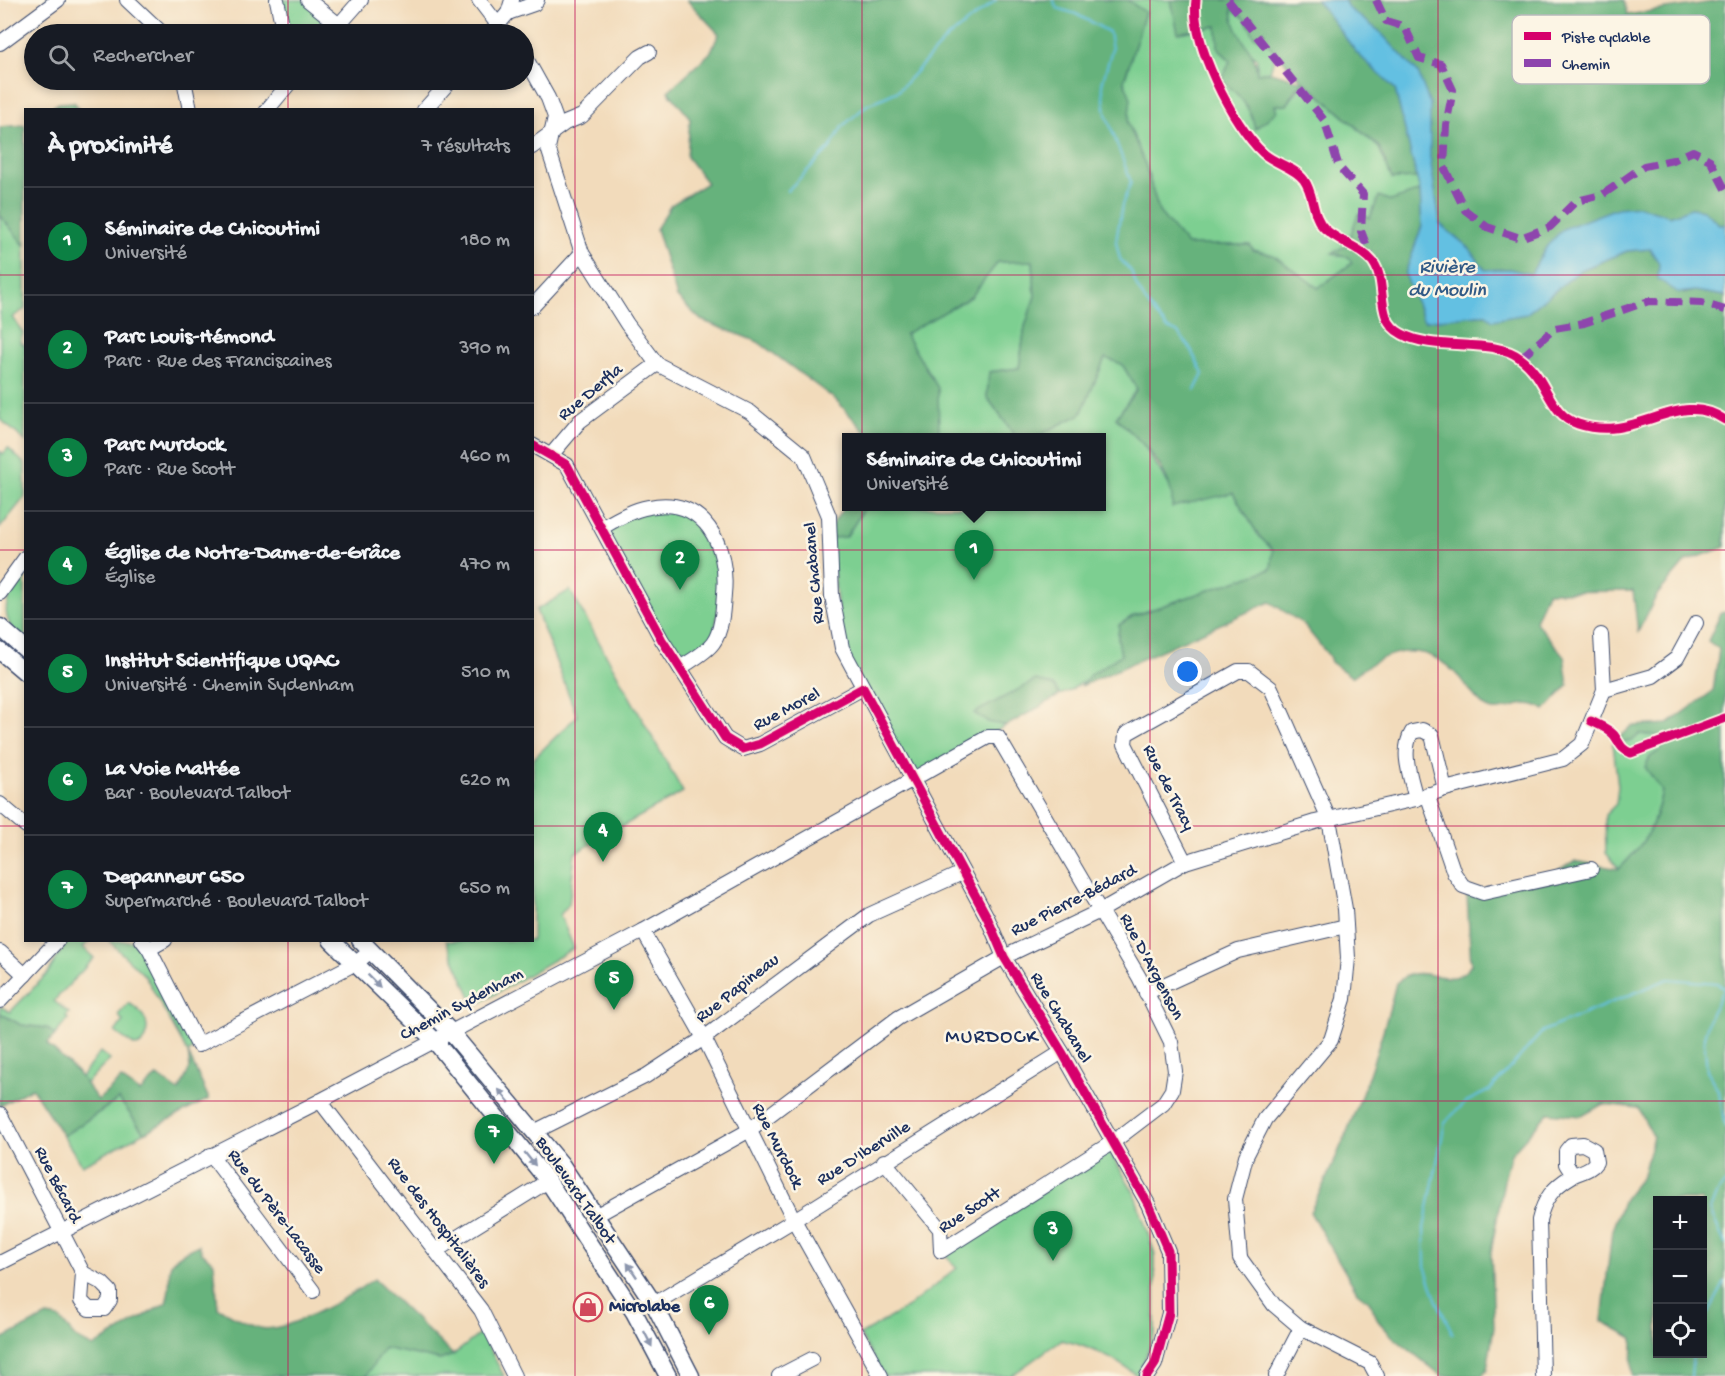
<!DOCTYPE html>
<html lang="fr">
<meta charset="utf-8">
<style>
body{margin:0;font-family:"Gochi Hand",sans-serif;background:#242831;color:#f1f3f6}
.controls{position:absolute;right:18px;bottom:18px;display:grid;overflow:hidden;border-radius:0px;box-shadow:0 3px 9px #0003}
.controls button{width:54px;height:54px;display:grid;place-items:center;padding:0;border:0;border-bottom:2px solid #363941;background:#171b24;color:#f1f3f6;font:30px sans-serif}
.you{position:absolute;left:1188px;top:672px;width:21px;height:21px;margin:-15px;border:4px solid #fff;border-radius:50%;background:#1a73e8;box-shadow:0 0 0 9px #1a73e833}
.badge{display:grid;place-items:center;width:39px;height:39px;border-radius:50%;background:#0b8043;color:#fff;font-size:20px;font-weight:700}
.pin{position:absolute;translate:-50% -50px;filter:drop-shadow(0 2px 3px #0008)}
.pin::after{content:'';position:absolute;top:32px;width:21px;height:18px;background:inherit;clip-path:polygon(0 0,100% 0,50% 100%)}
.popup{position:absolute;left:842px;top:433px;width:264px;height:78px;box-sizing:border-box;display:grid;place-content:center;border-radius:0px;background:#171b24;filter:drop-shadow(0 2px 4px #0005);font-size:20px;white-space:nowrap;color:#9ea1a6}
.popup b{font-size:22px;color:#f1f3f6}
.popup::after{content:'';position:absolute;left:50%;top:100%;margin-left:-12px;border:12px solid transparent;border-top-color:#171b24}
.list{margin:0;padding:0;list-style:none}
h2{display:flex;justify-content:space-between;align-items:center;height:78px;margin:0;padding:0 24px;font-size:26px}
h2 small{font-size:20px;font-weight:400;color:#9ea1a6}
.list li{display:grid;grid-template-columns:39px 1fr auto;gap:18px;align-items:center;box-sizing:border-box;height:108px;padding:0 24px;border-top:2px solid #363941}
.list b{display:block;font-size:22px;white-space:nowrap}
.list p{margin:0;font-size:20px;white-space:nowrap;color:#9ea1a6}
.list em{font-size:20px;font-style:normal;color:#9ea1a6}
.icon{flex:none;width:33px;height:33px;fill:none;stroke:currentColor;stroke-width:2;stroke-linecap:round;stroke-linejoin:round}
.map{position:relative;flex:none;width:1725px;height:1376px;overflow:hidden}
.search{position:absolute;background:#171b24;box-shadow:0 3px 9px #0003;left:24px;top:24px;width:510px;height:66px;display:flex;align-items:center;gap:15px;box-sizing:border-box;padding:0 21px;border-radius:33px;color:#9ea1a6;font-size:22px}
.panel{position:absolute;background:#171b24;box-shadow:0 3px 9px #0003;left:24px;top:108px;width:510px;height:834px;border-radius:0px}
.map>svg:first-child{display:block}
.green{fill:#7dcf91;stroke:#4c7f78;stroke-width:1.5}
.forest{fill:#66b27b;stroke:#40706c;stroke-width:1.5;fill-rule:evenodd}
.water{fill:#64c0e2;stroke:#4078a0;stroke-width:1.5}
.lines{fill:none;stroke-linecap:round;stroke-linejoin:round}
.stream{stroke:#64c0e2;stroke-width:2}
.minor-casing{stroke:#3b496c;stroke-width:16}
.major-casing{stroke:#3b496c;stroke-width:19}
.minor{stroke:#fff;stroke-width:14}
.major{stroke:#fff;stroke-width:16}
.quiet{stroke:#8e44ad;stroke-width:8;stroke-dasharray:15 8;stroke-linecap:butt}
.cycleway-casing{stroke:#fcf5e5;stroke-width:13}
.cycleway{stroke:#d6006c;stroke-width:9}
.oneway{fill:#8d97ae}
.grid{fill:none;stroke:#c2185b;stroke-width:1.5;stroke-opacity:0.55}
.labels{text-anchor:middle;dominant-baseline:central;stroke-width:5;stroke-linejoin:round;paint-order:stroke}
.street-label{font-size:18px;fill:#1b2f5e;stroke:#fcf5e5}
.poi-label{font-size:18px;font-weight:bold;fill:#1b2f5e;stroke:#fcf5e5;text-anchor:start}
.water-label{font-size:20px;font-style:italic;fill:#315a86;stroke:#fcf5e5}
.neighbourhood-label{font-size:20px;letter-spacing:1.5px;fill:#1b2f5e;stroke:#fcf5e5}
.key{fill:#fcf5e5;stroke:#b8babc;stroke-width:1.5}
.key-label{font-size:16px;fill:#1b2f5e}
</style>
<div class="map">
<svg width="1725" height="1376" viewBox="0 0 1725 1376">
<rect width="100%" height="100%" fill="#fcf5e5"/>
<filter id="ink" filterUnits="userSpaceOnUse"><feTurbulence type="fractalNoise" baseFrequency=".0167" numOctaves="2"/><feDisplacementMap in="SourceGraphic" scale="12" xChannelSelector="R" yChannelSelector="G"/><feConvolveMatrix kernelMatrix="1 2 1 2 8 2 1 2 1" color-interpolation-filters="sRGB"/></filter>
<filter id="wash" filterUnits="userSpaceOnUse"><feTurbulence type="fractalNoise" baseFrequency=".008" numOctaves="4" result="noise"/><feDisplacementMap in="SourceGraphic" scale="24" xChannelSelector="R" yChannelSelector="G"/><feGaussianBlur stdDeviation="1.35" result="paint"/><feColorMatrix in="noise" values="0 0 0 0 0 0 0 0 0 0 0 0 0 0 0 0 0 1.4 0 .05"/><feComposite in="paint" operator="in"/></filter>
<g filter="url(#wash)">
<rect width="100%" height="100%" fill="#f2dbbb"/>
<!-- green -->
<g class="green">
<polygon points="277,0 308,0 339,25 331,34 284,34"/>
<path d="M 1127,0 L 1171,0 L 1179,33 L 1217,26 L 1218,47 L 1230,61 L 1222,80 C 1239,95 1251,106 1255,129 L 1274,105 L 1287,105 L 1304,81 L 1379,148 L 1392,179 L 1417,178 L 1420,191 L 1373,208 L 1370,218 L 1358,215 L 1347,245 L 1338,256 L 1348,257 L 1352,263 L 1318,288 L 1273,255 L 1253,250 L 1250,245 L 1187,246 L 1159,212 L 1146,167 L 1128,123 L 1130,98 L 1124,81 L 1145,12 Z"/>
<polygon points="1232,7 1246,20 1254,36 1265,41 1276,51 1270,72 1257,73 1257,59 1242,43 1233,21"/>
<polygon points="0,215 25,246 25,309 13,317 23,333 20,342 25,345 25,441 0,419"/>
<polygon points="1033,261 1035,296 1025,327 1019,368 989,372 987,397 1016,437 937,437 939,433 904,334 971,297 998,262"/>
<path d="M 1105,358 L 1122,364 L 1137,389 L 1116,418 L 1141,441 L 1173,491 L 1233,493 L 1259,536 L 1273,550 L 1271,569 L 1133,616 L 1119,625 L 1118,639 L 1121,655 C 1099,669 1083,685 1060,695 L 912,779 L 842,648 L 830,538 L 846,537 L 865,507 L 1102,506 L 1102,438 L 1035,437 L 1081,414 Z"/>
<polygon points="8,448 25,464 25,497 0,528 0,451 3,454"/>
<polygon points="633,511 695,512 725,566 713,643 680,668 603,527"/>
<path d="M 25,573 L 25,647 C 0,617 0,604 25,573 Z"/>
<polygon points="570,590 683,792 575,853 569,904 560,915 574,948 475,1006 446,941 532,940 533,759 577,716 536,610"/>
<path d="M 1639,734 L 1660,736 L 1662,749 L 1650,757 L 1646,766 L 1662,791 C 1654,829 1646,842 1619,869 L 1606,853 L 1605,815 L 1616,804 L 1618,786 L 1613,744 L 1632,741 Z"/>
<polygon points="58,941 90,941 83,947 94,958 54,1001 69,1013 66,1016 68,1019 55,1035 47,1028 21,1025 0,1013 0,1006 10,1012 48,973 64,946"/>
<polygon points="109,941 142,941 198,1045 188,1053 145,976"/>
<path d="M 129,1003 C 146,1014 153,1027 141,1045 L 135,1046 L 115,1032 L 123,1021 L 118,1015 Z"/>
<polygon points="100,1052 110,1060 85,1084 81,1077"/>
<polygon points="119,1099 144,1133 82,1165 63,1136"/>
<path d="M 1107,1147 L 1134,1192 L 1155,1254 L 1155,1332 L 1138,1376 C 1115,1359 1089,1346 1061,1340 L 1011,1376 L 884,1376 L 860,1335 L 908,1307 L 957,1268 L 941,1251 Z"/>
<polygon points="481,1333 504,1376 366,1376 384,1348 440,1360 453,1355"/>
</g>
<!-- forest -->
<g class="forest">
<path d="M 687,0 L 1127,0 L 1145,12 L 1124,81 L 1131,98 L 1128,123 L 1146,167 L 1159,212 L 1187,245 L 1250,245 L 1253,250 L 1273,255 L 1318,288 L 1352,263 L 1348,257 L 1332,253 L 1347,245 L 1358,214 L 1370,218 L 1379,196 L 1391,201 L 1420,191 L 1422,226 L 1405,274 L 1424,321 L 1453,316 L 1526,314 L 1581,270 L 1627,251 L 1650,249 L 1684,294 L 1695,291 L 1725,296 L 1725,547 L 1685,562 L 1657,595 L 1638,632 L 1633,591 L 1547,592 L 1535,621 L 1564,656 L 1568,685 L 1545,710 C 1522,694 1504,717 1487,708 C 1477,702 1466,685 1459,677 C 1424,638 1388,649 1352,677 L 1331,662 L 1329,656 L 1303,624 L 1270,602 L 1081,686 L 1090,675 L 1121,655 L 1118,639 L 1119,625 L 1133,616 L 1271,569 L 1273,550 L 1259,536 L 1233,493 L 1172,507 C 1175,472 1140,440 1116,418 L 1137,389 L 1122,364 L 1105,358 L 1081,414 L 1035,437 L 1016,437 L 987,397 L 989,372 L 1019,368 L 1025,327 L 1035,296 L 1033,261 L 998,262 L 971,297 L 905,334 L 938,388 L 939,433 L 937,437 L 870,437 L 836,400 L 758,342 L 701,320 L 677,297 L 656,229 L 671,205 L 707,183 L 687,157 L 690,118 L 668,91 L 710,53 L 719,34 Z"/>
<path d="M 1171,0 L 1317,0 L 1357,53 L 1395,88 L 1417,178 L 1392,179 L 1379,147 L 1304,81 L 1296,89 L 1287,105 L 1275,105 L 1277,111 L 1255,129 C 1251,106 1239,95 1222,80 L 1230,61 L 1218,47 L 1217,26 L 1178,33 ZM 1232,8 L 1246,20 L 1254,36 L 1265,41 L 1303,81 L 1270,72 L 1257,73 C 1256,47 1233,39 1232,8 Z"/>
<polygon points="1344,0 1624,0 1627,15 1725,0 1725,225 1719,224 1703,210 1692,208 1670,216 1639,206 1547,246 1531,274 1509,269 1485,270 1469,248 1440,225 1430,157 1379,31 1348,8"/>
<polygon points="74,102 79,109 49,109 59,103"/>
<polygon points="25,125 25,246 0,215 0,127"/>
<polygon points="846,504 846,506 865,507 846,537 830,538 830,528"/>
<path d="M 1725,612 L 1725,1376 L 1632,1376 L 1633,1338 L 1602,1321 L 1612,1230 L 1624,1199 L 1643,1175 L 1653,1136 L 1638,1108 L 1603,1104 L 1582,1116 L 1548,1113 L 1511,1154 L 1505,1175 L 1491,1252 L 1494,1327 L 1487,1369 L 1482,1376 L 1442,1376 L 1393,1337 L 1379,1322 L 1369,1301 L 1357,1292 L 1310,1212 C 1347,1139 1377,1062 1396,983 C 1400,980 1404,976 1409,975 C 1431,968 1454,990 1471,965 L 1467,895 L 1548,877 L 1575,861 L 1619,869 C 1646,842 1654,829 1662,791 L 1645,767 L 1650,757 L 1662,749 L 1660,736 L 1640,734 L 1632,741 L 1613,744 L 1632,726 L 1668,724 L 1713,691 L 1719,649 L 1708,641 L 1721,613 ZM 1658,1200 L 1702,1200 L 1702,1354 L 1658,1354 Z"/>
<polygon points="1036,680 1054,686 1060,695 1006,726 988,722 974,713"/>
<polygon points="0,1013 21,1025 47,1028 55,1035 47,1044 77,1072 98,1100 121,1079 140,1092 157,1076 179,1091 190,1068 188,1053 209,1099 144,1133 119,1099 63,1136 32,1088 0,1106"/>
<path d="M 199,1245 L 202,1252 L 214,1263 L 218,1308 C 231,1314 246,1325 260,1328 C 286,1334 353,1294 374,1279 L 453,1355 L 440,1360 L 384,1348 L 366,1376 L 0,1376 L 0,1340 L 47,1316 L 59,1318 L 76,1338 L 93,1347 L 166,1303 C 177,1267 154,1265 199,1245 Z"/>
</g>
<!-- water -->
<polygon class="water" points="1317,0 1344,0 1348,8 1379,31 1418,73 1430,104 1430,157 1440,224 1469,248 1485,270 1509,269 1531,274 1547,246 1563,229 1617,208 1639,206 1670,216 1691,208 1703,210 1719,224 1725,225 1725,296 1695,291 1679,293 1658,279 1659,263 1650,249 1627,251 1581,270 1526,314 1493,320 1485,314 1424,321 1405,274 1422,226 1420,191 1395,89 1357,53"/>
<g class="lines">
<!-- stream -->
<g class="stream">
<polyline points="1053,0 1057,8 1076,14 1109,32 1112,49 1102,84 1106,114 1131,182 1122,205 1116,242 1120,259 1131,271 1137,287 1148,305 1167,328 1177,332 1189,346 1203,374 1195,390"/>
<polyline points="787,191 830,148 843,126 867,105 898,91 946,39 996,0"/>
<polyline points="1725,987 1711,1013 1704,1037 1707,1071 1719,1092 1725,1127"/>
<polyline points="1725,1183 1716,1195 1710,1210 1725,1244"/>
<polyline points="1702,1325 1725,1282"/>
<polyline points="1453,1334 1436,1299 1425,1266 1424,1228 1445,1122 1466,1102 1490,1090 1543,1031 1668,979 1717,983 1723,987"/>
<polyline points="1691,1376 1693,1354"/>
</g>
</g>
</g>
<g filter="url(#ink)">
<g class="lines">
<!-- minor casing -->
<g class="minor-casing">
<g id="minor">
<polyline points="127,0 163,34"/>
<polyline points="277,0 284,34"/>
<polyline points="308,0 339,25"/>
<polyline points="479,0 505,34"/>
<polyline points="508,13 534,4 537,0"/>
<polyline points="331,34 361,0"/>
<polyline points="490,34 508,13 512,0"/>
<polyline points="0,43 58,0"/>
<polyline points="524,55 548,98 555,117 548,148 582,253 627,324 657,364 750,412 804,456 829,516 832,596 842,648 987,917 1004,957 1062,1052 1148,1204 1168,1251 1169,1313 1155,1364 1147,1376"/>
<polyline points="184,80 190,110"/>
<polyline points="267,110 292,80"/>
<polyline points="424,110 451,80"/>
<polyline points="532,147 565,123 582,116 640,57 649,52"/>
<polyline points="532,307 582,253"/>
<polyline points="532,445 567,465 662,640 725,738 743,749 760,744 863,688"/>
<polyline points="552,454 580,421 657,364"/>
<path d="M 603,527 C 617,519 632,510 649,507 C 704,495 729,546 724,594 C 723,609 722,631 713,643 C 706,653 690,661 680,668"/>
<polyline points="0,593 26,557"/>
<polyline points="1601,635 1604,690"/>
<polyline points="1427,794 1454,873 1463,886 1483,893 1591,869"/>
<path d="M 1416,799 C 1411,778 1400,752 1412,732 L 1422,730 L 1432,735 L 1445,789"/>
<polyline points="0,804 26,826"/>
<polyline points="1185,862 1125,744 1126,734 1238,671 1249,671 1271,688 1329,819 1345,909 1348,958 1344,999 1331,1040 1265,1119 1246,1156 1235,1199 1240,1258 1274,1305 1301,1328 1370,1363 1377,1376"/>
<polyline points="643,931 704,1038 794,1220 881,1376"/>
<polyline points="142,940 149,949 198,1045 356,963 371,951"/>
<polyline points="149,949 165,940"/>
<polyline points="0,952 25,975"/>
<polyline points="1146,993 1238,951 1346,926"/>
<polyline points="0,1001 58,940"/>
<polyline points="320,1101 481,1310 514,1376"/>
<polyline points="0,1114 83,1273"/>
<polyline points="534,1132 646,1076 704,1038 869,915 962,873"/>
<polyline points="211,1155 313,1291"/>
<polyline points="595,1216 748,1131 898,1018 1004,957 1100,911 1185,862 1315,822 1416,799 1445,789 1563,759 1582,744 1604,690 1653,676 1677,658 1696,623"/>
<polyline points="437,1250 548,1181"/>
<polyline points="0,1263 320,1101 643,931 963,751 988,737 998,737 1139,977 1171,1042 1175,1071 1172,1090 1163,1104 1113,1142 941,1251 940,1229 884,1161"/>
<polygon points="83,1273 102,1283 110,1291 110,1300 104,1309 89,1309 81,1301"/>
<polyline points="654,1304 794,1220 1062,1052"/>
<polyline points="779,1376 812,1359"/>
<polyline points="1276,1376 1301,1328"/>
<path d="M 1543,1376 L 1539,1220 C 1544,1199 1553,1187 1572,1176 C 1581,1171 1590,1171 1596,1162 L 1594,1150 L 1583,1144 L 1571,1145 L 1566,1151 L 1566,1164 L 1573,1175"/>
</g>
</g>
<!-- major casing -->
<g class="major-casing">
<g id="major">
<polyline points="0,627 26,650"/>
<polyline points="0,651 26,673"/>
<polyline points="331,940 434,1040 548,1181 634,1312 668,1376"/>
<polyline points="360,940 450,1031 561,1164 654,1304 691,1376"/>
</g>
</g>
<!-- minor -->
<use href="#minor" class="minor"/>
<!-- major -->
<use href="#major" class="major"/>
<!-- quiet -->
<g class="quiet">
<polyline points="1228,0 1324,120 1339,167 1363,194 1361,231 1371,257"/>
<polyline points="1376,0 1386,21 1405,27 1419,58 1441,64 1453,90 1446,125 1444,167 1465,210 1487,227 1520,238 1550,227 1576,201 1602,195 1644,166 1673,160 1693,151 1710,160 1725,189"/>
<polyline points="1521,358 1555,328 1584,323 1649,301 1702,303 1725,310"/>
</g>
<!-- cycleway casing -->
<g class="cycleway-casing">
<g id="cycleway">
<path d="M 1196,0 C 1190,42 1233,125 1263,153 C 1275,164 1295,167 1304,180 C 1315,195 1311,216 1325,229 C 1339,242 1361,247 1373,262 C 1389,284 1373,319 1402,334 C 1434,352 1493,337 1520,358 C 1549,379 1547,413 1578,424 C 1638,444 1678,387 1725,420"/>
<polyline points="532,445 567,465 662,640 725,738 743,749 760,744 863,688 987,917 1004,957 1062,1052 1148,1204 1168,1251 1169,1313 1155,1364 1147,1376"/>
<path d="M 1591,721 C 1599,725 1608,728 1614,735 C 1620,743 1620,749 1631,753 L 1725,718"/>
</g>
</g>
<!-- cycleway -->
<use href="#cycleway" class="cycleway"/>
</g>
<!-- one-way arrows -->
<defs><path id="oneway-solid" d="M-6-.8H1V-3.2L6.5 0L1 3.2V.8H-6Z" transform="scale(1.5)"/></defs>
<g class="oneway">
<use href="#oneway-solid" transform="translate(374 981) rotate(45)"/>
<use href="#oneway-solid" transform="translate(504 1096) rotate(-130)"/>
<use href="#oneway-solid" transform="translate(530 1159) rotate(51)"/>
<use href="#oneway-solid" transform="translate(632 1270) rotate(-124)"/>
<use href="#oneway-solid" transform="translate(648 1339) rotate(63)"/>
</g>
</g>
<!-- grid -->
<path class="grid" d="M 288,0 L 288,34M 575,0 L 575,1376M 862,0 L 862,1376M 1150,0 L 1150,1376M 1438,0 L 1438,1376M 288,80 L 288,110M 0,275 L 26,275M 532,275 L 1725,275M 0,550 L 26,550M 532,550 L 1725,550M 0,826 L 26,826M 532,826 L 1725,826M 288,940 L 288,1376M 0,1101 L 1725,1101"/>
<!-- icons -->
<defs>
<g id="shop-ring" transform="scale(1.5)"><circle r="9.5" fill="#fcf5e5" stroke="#d1495b" stroke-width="1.5"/><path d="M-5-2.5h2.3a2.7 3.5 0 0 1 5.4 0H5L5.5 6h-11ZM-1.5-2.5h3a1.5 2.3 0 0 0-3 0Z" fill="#d1495b"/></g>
</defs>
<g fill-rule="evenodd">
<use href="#shop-ring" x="588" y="1307"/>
</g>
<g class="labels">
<!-- street labels -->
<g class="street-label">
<text transform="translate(591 393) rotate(-40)">Rue Derfla</text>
<text transform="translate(815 573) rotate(-95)">Rue Chabanel</text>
<text transform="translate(787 710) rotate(-28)">Rue Morel</text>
<text transform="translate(1168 788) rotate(63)">Rue de Tracy</text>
<text transform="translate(1074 901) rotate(-27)">Rue Pierre-Bédard</text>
<text transform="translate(1151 967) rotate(62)">Rue D'Argenson</text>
<text transform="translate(738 989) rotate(-38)">Rue Papineau</text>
<text transform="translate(462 1005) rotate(-28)">Chemin Sydenham</text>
<text transform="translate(1060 1018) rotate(59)">Rue Chabanel</text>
<text transform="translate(777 1146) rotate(63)">Rue Murdock</text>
<text transform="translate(864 1154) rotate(-32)">Rue D'Iberville</text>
<text transform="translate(57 1185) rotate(63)">Rue Bécard</text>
<text transform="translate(575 1191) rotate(55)">Boulevard Talbot</text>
<text transform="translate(970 1211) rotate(-33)">Rue Scott</text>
<text transform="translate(276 1212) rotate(53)">Rue du Père-Lacasse</text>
<text transform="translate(438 1223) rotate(53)">Rue des Hospitalières</text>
</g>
<!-- poi labels -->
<g class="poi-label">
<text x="609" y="1307">Microlabe</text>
</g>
<!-- water labels -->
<g class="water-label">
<text x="1447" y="268">Rivière<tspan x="1447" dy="23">du Moulin</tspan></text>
</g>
<!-- neighbourhood labels -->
<g class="neighbourhood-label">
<text x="992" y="1038">MURDOCK</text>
</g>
</g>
<!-- legend -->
<rect x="1512" y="15" width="198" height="69" rx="9" class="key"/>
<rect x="1524" y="32" width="27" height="8" fill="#d6006c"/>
<rect x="1524" y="59" width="27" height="8" fill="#8e44ad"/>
<g class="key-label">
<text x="1562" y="42">Piste cyclable</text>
<text x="1562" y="69">Chemin</text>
</g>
</svg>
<div class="controls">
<button>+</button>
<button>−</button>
<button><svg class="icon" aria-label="locate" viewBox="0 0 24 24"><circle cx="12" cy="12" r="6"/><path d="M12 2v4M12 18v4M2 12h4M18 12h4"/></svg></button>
</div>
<div class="you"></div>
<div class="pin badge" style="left:974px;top:580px">1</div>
<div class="popup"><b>Séminaire de Chicoutimi</b>Université</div>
<div class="pin badge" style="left:680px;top:590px">2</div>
<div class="pin badge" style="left:1053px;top:1261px">3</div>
<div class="pin badge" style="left:603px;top:862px">4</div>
<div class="pin badge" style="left:614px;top:1010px">5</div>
<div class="pin badge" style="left:709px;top:1335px">6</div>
<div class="pin badge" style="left:494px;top:1164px">7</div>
<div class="search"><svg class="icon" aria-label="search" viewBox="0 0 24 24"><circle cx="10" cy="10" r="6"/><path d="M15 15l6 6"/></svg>Rechercher</div>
<section class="panel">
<h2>À proximité<small>7 résultats</small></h2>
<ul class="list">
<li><span class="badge">1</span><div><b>Séminaire de Chicoutimi</b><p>Université</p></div><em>180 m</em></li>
<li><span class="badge">2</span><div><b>Parc Louis-Hémond</b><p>Parc · Rue des Franciscaines</p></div><em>390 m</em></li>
<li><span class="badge">3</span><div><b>Parc Murdock</b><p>Parc · Rue Scott</p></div><em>460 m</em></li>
<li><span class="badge">4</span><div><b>Église de Notre-Dame-de-Grâce</b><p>Église</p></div><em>470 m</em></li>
<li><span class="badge">5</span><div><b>Institut Scientifique UQAC</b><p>Université · Chemin Sydenham</p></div><em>510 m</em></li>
<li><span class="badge">6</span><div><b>La Voie Maltée</b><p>Bar · Boulevard Talbot</p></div><em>620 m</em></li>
<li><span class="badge">7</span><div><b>Depanneur 650</b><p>Supermarché · Boulevard Talbot</p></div><em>650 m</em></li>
</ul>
</section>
</div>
